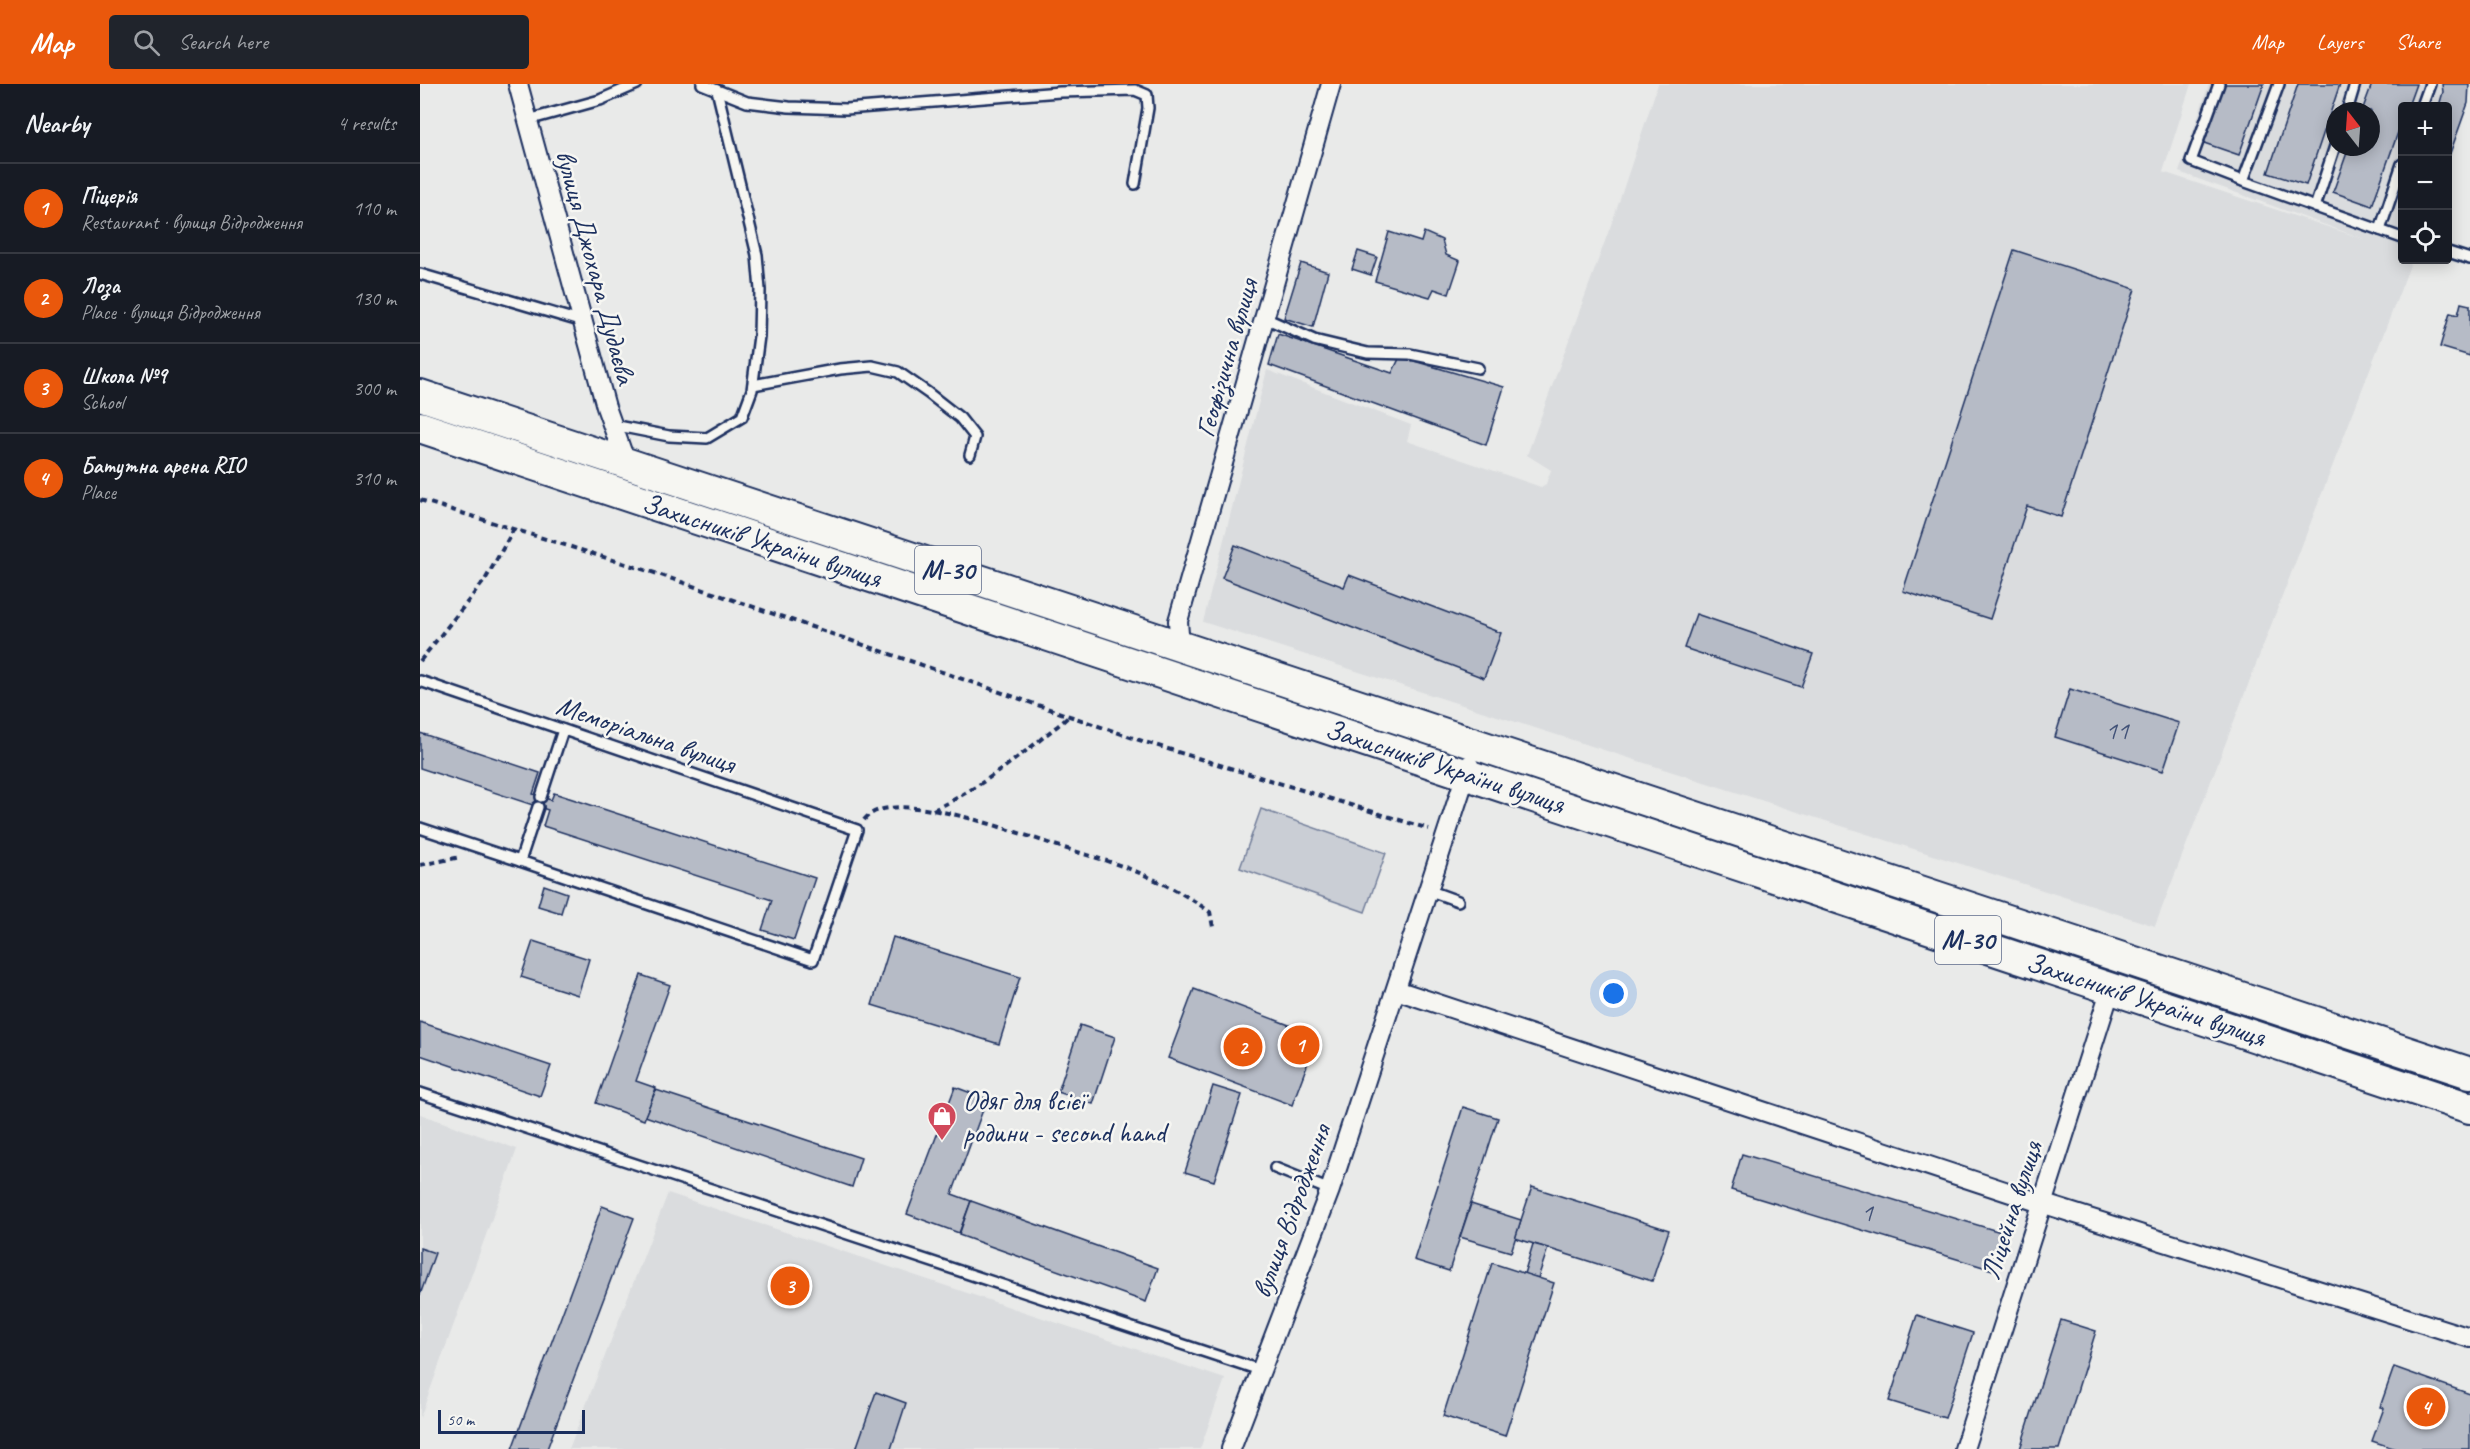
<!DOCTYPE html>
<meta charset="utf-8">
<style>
body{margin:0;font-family:Caveat,sans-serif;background:#20242c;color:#f1f3f6}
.controls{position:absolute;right:18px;top:18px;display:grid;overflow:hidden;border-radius:6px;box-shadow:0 3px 15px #0003}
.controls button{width:54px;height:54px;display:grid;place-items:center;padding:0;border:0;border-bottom:2px solid #363941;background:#171b24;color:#f1f3f6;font:30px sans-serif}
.compass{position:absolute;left:1906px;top:18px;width:54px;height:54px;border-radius:50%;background:#171b24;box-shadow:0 3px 15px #0003;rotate:343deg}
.scale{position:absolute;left:18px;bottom:15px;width:147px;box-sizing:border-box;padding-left:6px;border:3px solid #1b2f5e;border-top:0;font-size:16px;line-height:21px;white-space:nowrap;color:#1b2f5e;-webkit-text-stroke:4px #f6f6f2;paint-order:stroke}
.you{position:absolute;left:1194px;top:910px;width:21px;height:21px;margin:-15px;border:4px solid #fff;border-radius:50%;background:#1a73e8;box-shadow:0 0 0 9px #1a73e833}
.badge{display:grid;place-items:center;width:39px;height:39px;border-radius:50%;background:#ea580c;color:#fff;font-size:20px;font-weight:700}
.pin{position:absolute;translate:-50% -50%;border:3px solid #fff;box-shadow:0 2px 6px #0006}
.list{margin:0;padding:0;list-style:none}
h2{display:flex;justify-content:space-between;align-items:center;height:78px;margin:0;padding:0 24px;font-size:26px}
h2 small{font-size:20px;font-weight:400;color:#9ea1a6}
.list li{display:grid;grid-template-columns:39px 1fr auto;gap:18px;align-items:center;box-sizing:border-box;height:90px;padding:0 24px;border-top:2px solid #363941}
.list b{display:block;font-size:22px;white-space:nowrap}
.list p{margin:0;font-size:20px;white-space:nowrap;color:#9ea1a6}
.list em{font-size:20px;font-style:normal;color:#9ea1a6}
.icon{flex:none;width:33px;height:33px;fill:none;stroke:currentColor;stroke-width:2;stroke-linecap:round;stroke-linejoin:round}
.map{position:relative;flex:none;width:2050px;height:1365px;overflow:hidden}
header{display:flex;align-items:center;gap:36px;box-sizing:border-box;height:84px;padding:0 30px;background:#ea580c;color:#fff}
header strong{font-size:28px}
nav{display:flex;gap:33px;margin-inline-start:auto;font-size:21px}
.search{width:420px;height:54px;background:#20242c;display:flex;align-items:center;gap:15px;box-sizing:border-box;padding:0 21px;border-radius:6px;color:#9ea1a6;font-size:22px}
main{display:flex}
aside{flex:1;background:#171b24}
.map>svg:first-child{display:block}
.built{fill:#dadcde;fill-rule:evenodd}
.green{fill:#caced5;stroke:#727e9a;stroke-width:1.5}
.building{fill:#b6bbc6;stroke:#1b2f5e;stroke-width:1.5}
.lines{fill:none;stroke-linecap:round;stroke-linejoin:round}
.service-casing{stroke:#1b2f5e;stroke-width:14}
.minor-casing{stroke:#1b2f5e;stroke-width:22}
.trunk-casing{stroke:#1b2f5e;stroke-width:34}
.path{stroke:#1b2f5e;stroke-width:4;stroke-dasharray:6 4.5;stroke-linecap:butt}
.service{stroke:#f6f6f2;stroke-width:9}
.minor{stroke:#f6f6f2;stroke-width:18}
.trunk{stroke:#f6f6f2;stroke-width:30}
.labels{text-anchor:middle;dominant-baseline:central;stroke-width:5;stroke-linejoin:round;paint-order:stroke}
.number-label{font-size:26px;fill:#425278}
.shield{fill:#f6f6f2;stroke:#5d6b8a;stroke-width:1.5}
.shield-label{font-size:27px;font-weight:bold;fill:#1b2f5e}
.street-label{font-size:28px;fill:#1b2f5e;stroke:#f6f6f2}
.poi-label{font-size:28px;fill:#1b2f5e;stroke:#f6f6f2;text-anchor:start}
</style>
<header>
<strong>Map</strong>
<div class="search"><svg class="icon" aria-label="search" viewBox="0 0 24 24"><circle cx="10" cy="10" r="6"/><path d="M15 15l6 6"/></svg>Search here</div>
<nav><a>Map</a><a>Layers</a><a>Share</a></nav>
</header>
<main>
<aside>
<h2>Nearby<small>4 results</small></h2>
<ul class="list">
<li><span class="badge">1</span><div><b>Піцерія</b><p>Restaurant · вулиця Відродження</p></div><em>110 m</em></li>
<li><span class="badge">2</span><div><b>Лоза</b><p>Place · вулиця Відродження</p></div><em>130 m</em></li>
<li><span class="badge">3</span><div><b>Школа №9</b><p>School</p></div><em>300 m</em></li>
<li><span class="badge">4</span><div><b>Батутна арена RIO</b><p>Place</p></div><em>310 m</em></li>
</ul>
</aside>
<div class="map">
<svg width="2050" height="1365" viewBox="0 0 2050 1365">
<rect width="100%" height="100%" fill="#e9eae9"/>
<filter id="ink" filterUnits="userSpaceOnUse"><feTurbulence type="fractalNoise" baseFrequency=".0167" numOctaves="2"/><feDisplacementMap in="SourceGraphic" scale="12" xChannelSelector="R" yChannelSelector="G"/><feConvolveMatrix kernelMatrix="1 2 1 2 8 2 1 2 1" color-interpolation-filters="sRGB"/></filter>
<g filter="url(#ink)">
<!-- built -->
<g class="built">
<path d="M 1238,0 L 1771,0 L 1743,88 L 1947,156 L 1759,88 L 1789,0 L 2049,0 L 2048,19 L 2028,75 L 2028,22 L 1982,22 L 1982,176 L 1992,176 L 1735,842 L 783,538 L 847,286 L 991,341 L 987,357 L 1121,403 L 1126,400 L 1131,386 L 1107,371 L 1196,127 ZM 1915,27 L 1951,27 L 1951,63 L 1915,63 Z"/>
<polygon points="0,1030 97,1065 0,1334"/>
<polygon points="248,1109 805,1295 780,1365 149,1365"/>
</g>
<!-- green -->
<polygon class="green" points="841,725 966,769 945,828 820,784"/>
<!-- building -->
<g class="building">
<polygon points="1804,0 1844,0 1819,71 1784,59"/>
<polygon points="1878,0 1920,0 1886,101 1848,89"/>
<polygon points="1952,0 1996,0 1988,22 1982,22 1982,37 1952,122 1913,108 1929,63 1951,63 1951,27 1942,27"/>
<polygon points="2022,0 2049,0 2048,19 2028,75 2028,22 2019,22 2023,8"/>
<polygon points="969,148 1001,158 1004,148 1022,156 1026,171 1040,177 1029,210 1014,205 1010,213 955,197"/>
<polygon points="1594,166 1715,205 1641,433 1607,422 1570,535 1483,507"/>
<polygon points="938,167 957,173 951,191 932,185"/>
<polygon points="881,179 908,188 893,243 864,234"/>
<polygon points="2041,219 2050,221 2050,272 2020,263 2030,229 2038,231"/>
<polygon points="858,250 972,289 980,273 1084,303 1066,361 849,281"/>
<polygon points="815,461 924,503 929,491 1081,549 1064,594 802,494"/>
<polygon points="1276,530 1393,570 1381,603 1264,564"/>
<polygon points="1650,605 1759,639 1743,687 1635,653"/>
<polygon points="0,649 120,689 113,710 131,716 134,709 395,794 374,856 342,846 352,816 123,742 128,726 0,684"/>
<polygon points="124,801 147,809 141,829 118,822"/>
<polygon points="473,853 600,893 579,960 452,921"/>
<polygon points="113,857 169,875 158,911 101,893"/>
<polygon points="221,891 250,901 216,997 236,1004 224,1036 176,1019"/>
<polygon points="774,905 898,952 872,1021 748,974"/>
<polygon points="0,938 131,982 120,1012 0,971"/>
<polygon points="660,941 695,953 673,1020 638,1008"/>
<polygon points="793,1002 822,1011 794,1097 765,1088"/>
<polygon points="535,1003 567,1015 532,1110 551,1117 539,1149 487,1130"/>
<polygon points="236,1006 441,1074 432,1103 225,1032"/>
<polygon points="1043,1023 1078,1034 1029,1187 994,1176"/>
<polygon points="1322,1070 1584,1149 1573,1186 1311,1106"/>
<polygon points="1112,1103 1249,1146 1232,1197 1095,1154"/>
<polygon points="551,1117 738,1184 726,1218 539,1151"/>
<polygon points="1051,1120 1101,1136 1091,1168 1040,1153"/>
<polygon points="182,1122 214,1134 127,1365 92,1365"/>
<polygon points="1113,1160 1128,1164 1118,1194 1104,1190"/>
<polygon points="0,1164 15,1169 0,1211"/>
<polygon points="1072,1179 1134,1199 1085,1352 1023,1332"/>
<polygon points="1497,1231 1553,1249 1525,1334 1469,1317"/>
<polygon points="1641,1236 1676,1247 1639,1365 1600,1365"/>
<polygon points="1974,1283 2050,1310 2050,1365 1976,1365 1952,1357 1964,1324 1960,1323"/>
<polygon points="456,1308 486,1319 471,1365 436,1365"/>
</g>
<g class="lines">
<!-- service casing -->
<g class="service-casing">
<g id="service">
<polyline points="282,0 327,18 369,23 426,25 640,8 715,6 727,11 728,24 715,100"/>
<polyline points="1799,0 1771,77 1823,97"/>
<polyline points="1859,0 1823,97 1982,154"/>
<polyline points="2002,22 2010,0"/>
<polyline points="1927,27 1935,0"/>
<polyline points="108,36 180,16 217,0"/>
<polyline points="1895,123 1915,62"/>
<polyline points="1960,146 1982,80"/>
<polyline points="2028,168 2050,175"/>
<polyline points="0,190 163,238"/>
<polyline points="845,234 894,256 948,269 990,270 1058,284"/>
<polyline points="333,301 420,285 452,282 478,288 508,309 540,334 555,353 550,371"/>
<polyline points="193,341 249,352 287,354 322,333 332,306 339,252 340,206 337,171 297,6"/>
<polyline points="0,597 437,746 393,876 100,777"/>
<polyline points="121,713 143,646"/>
<polyline points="0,744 100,777 118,723"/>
<polyline points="1008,806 1038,817"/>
<polyline points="0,1009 840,1286"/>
<polyline points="855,1084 910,1106"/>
</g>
</g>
<!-- minor casing -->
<g class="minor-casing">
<g id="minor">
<polyline points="98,0 186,323 206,379"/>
<polyline points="760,563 758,537 911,0"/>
<polyline points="976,906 1621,1119 2050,1254"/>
<polyline points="811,1365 910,1106 1049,681"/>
<polyline points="1544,1365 1691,904"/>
</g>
</g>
<!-- trunk casing -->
<g class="trunk-casing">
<g id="trunk">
<polyline points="0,311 2050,989"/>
<polyline points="0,343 2050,1024"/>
</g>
</g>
<!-- path -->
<g class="path">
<polyline points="0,416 238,490 725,658 1009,745"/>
<polyline points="0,577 65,496 94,445"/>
<path d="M 513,726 C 551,709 587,682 620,656 C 630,647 640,641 649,632"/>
<path d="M 444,736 C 471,699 608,753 644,764 C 670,772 697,779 722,790 C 745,800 770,813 790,828 L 793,843"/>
<polyline points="0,781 41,773"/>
</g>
<!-- service -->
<use href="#service" class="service"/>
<!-- minor -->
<use href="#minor" class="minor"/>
<!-- trunk -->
<use href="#trunk" class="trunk"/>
</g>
</g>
<!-- icons -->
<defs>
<g id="shop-pin" transform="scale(1.5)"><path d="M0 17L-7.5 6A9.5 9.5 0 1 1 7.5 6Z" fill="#d1495b" stroke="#f6f6f2"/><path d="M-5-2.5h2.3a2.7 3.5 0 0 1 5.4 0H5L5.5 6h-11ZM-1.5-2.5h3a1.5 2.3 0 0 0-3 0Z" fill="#fff"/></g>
</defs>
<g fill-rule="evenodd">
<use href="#shop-pin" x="522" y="1032"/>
</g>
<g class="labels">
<!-- number labels -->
<g class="number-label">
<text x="1697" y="646">11</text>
<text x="1447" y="1128">1</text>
</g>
<!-- shield labels -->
<g class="shield">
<rect x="495" y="462" width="66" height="48" rx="4.5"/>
<rect x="1515" y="832" width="66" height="48" rx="4.5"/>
</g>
<g class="shield-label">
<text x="528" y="486">М-30</text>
<text x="1548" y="856">М-30</text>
</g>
<!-- street labels -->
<g class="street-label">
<text transform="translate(176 183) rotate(75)">вулиця Джохара Дудаєва</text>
<text transform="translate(806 274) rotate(-74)">Геофізична вулиця</text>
<text transform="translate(342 456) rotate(18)">Захисників України вулиця</text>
<text transform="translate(226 650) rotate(19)">Меморіальна вулиця</text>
<text transform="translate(1025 682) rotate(18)">Захисників України вулиця</text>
<text transform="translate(1726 915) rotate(18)">Захисників України вулиця</text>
<text transform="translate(1591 1126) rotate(-72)">Ліцейна вулиця</text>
<text transform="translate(871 1127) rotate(-70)">вулиця Відродження</text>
</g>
<!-- poi labels -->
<g class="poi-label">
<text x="543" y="1016">Одяг для всієї<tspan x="543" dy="32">родини - second hand</tspan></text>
</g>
</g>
</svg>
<div class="controls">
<button>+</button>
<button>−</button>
<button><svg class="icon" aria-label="locate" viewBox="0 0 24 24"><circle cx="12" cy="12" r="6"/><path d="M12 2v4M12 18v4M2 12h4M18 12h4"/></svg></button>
</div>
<svg class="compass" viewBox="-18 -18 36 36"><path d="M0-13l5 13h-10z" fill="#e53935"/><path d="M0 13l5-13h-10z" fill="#9ea1a6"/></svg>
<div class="scale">50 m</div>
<div class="you"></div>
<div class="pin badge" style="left:880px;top:961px">1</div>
<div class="pin badge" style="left:823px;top:963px">2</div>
<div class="pin badge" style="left:370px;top:1202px">3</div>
<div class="pin badge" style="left:2006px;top:1323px">4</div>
</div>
</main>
